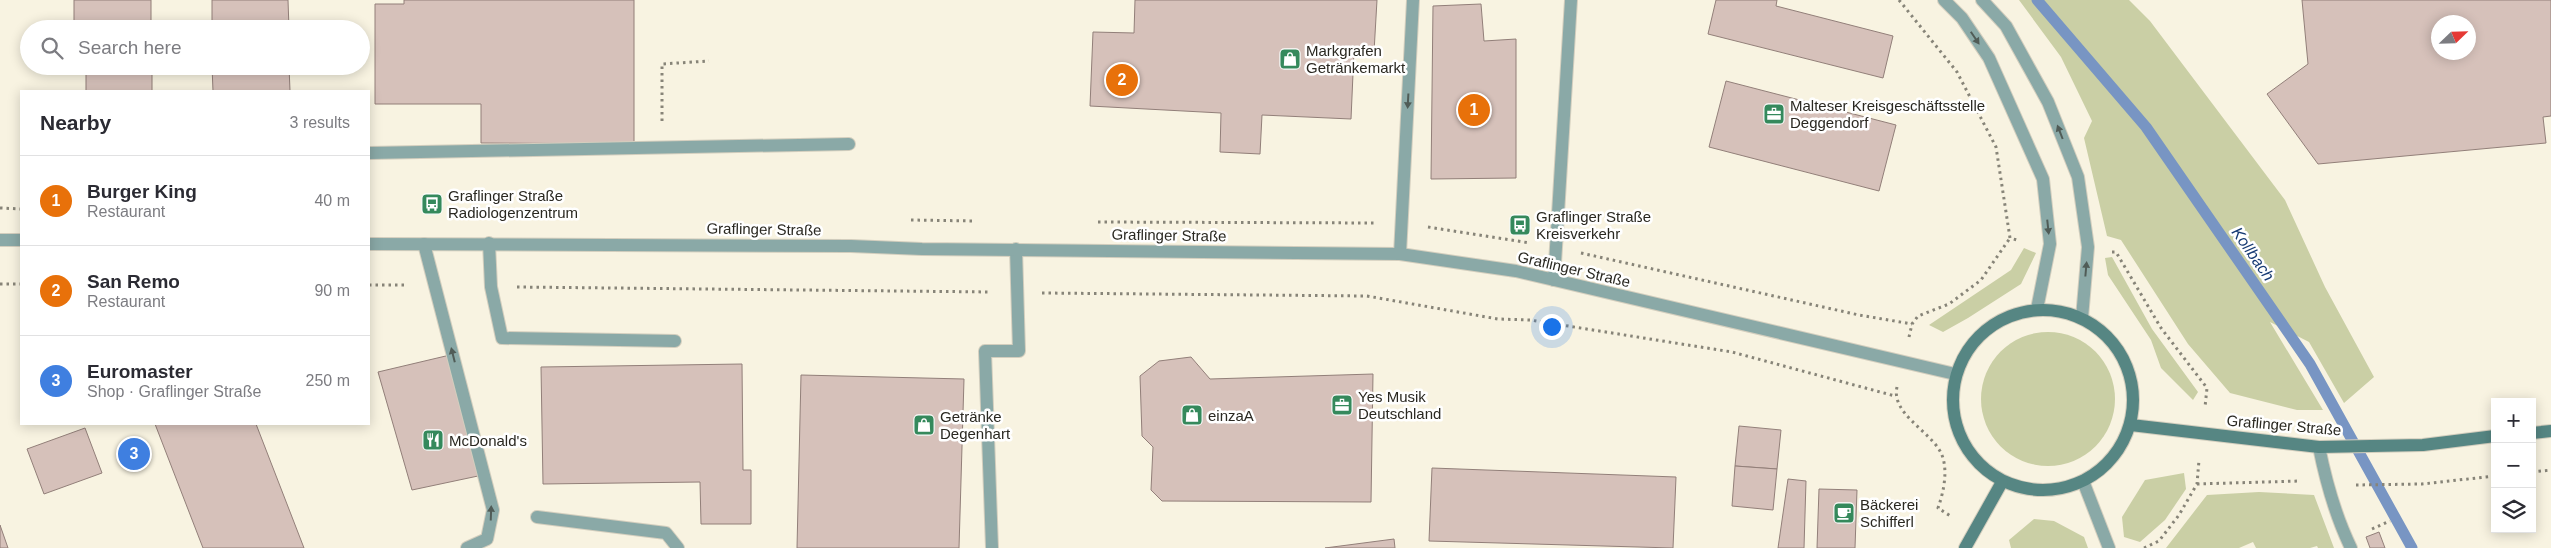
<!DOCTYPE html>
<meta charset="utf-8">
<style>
body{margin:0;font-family:Arial,sans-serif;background:#f7f7f7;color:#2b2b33}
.controls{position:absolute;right:15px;bottom:15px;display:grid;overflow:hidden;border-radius:0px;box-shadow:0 2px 12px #0003}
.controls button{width:45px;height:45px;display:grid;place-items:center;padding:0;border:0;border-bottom:1px solid #e1e1e2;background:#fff;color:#2b2b33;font:25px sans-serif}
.compass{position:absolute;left:2431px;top:15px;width:45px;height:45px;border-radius:50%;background:#fff;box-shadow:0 2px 12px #0003;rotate:67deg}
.you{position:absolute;left:1551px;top:326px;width:18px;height:18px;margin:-12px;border:4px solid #fff;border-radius:50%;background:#1a73e8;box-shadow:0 0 0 8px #1a73e833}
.badge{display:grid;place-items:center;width:32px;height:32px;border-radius:50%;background:#111827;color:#fff;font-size:16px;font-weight:700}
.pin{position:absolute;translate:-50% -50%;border:2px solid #fff;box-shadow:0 1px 5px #0006}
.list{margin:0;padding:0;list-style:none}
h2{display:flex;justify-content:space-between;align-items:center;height:65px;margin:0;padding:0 20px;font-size:21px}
h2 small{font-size:16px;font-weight:400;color:#7c7c81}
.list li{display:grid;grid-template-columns:32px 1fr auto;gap:15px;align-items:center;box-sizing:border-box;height:90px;padding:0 20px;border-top:1px solid #e1e1e2}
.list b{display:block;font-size:19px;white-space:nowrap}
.list p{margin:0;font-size:16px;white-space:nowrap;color:#7c7c81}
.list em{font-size:16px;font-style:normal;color:#7c7c81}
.icon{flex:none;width:28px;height:28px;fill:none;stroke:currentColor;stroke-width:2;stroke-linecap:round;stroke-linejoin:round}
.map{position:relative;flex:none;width:2551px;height:548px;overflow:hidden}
.search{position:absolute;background:#fff;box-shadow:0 2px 12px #0003;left:20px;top:20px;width:350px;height:55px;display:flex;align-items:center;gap:12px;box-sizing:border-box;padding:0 18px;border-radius:28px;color:#7c7c81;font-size:19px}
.panel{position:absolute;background:#fff;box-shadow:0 2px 12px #0003;left:20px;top:90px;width:350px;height:335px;border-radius:0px}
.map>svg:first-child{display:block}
.green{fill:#cacfa5}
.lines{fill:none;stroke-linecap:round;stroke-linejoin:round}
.stream{stroke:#7895c3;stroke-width:11}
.building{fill:#d6c1ba;stroke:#927f79;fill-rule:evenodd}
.service-casing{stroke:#d3cebe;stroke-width:14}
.tertiary-casing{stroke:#d3cebe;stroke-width:14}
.secondary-casing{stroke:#d3cebe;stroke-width:14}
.path{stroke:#878478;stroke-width:3;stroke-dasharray:2.5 4;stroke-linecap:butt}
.service{stroke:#8aa9a7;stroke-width:12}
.tertiary{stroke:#8aa9a7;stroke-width:12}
.secondary{stroke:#568683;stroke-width:12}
.oneway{fill:#505c57}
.labels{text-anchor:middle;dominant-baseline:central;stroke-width:5;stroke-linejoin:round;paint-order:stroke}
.poi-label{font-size:15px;fill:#2a2821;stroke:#fff;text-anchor:start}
.street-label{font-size:15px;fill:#2a2821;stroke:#fff}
.water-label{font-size:16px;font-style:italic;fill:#173b73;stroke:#fff}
</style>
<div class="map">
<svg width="2551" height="548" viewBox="0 0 2551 548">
<rect width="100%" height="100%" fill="#f8f3e1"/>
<!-- green -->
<g class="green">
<polygon points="2019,0 2129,0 2150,21 2285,200 2325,287 2374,377 2344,403 2309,342 2270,322 2323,410 2297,410 2230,393 2188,344 2121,240 2107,236 2084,138 2092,121 2061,57"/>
<polygon points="2024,248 2036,253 2021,284 1968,318 1943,332 1929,325 2011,270"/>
<polygon points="2112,257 2152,329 2198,392 2193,400 2161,368 2151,340 2108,275 2105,258"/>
<circle cx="2048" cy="399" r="67"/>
<polygon points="2184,473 2186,489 2165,520 2140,542 2124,537 2122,517 2145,480"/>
<polygon points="2259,492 2314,495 2334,548 2318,548 2317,546 2310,548 2256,548 2253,542 2239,548 2166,548 2207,495"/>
<polygon points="2034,519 2054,521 2084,537 2088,548 2011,548 2009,540"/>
</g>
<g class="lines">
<!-- stream -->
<polyline class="stream" points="2037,0 2146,127 2310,364 2412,548"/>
</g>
<!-- building -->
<g class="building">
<rect x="74" y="0" width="77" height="29"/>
<polygon points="212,0 288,0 289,29 212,29"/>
<polygon points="404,0 634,0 634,144 481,143 481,104 375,104 375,4 404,4"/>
<polygon points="1135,0 1377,0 1374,52 1354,51 1351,119 1262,115 1260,154 1220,152 1221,113 1090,106 1093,32 1134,33"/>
<polygon points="1716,0 1777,0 1776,6 1893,36 1883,78 1708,34"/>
<path d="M 2302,0 L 2551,0 L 2551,116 L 2543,117 L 2546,143 L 2318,164 L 2267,94 L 2308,64 ZM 2438,22 L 2468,22 L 2468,52 L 2438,52 Z"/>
<polygon points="1481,4 1484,41 1516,39 1516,178 1431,179 1433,6"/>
<rect x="86" y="66" width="66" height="25"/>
<polygon points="212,66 289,66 290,91 213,91"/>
<polygon points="1726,81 1896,125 1879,191 1709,147"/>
<polygon points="450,355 478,476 412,490 378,372"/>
<polygon points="1191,357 1210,379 1373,374 1371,502 1162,501 1151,490 1153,447 1142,436 1140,376 1159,361"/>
<polygon points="742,364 743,470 751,470 751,524 701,524 700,482 543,484 541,367"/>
<polygon points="801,375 964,379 959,548 797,548"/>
<polygon points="155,424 256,424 304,548 203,548"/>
<polygon points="1739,426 1781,430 1777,469 1735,466"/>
<polygon points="85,428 102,473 44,494 27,449"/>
<polygon points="1735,466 1777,469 1773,510 1732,506"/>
<polygon points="1432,468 1676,477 1673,548 1429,541"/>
<polygon points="1788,479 1806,481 1804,548 1778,548"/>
<polygon points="1819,489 1857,490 1855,548 1817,548"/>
<polygon points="0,525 8,548 0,548"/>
<polygon points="2379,532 2385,548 2370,548 2366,537"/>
<polygon points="1394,539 1395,548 1325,548"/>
</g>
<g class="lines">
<!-- service casing -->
<g class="service-casing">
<g id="service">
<polyline points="369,153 849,144"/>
<polyline points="489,243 491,287 502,338 675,341"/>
<polyline points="424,244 493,510 487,539 467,548"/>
<polyline points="1400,254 1413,0"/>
<polyline points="1554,280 1571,0"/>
<path d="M 2319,447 C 2326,482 2335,515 2351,548"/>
<polyline points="2083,481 2109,548"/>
<polyline points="537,517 666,533 678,548"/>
<polyline points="992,548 985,351 1019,351 1016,249"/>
</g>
</g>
<!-- tertiary casing -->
<g class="tertiary-casing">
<g id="tertiary">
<polyline points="1944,0 1962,18 1989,58 2043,179 2050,244 2037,309"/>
<polyline points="1982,0 2006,26 2048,102 2078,177 2088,247 2082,318"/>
<polyline points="0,240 21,240"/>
<polyline points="369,244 851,246 922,249 1400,254 1516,271 1955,374"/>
</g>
</g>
<!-- secondary casing -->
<g class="secondary-casing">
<g id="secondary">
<circle cx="2043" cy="400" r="90"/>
<polyline points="2131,425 2319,447 2423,445 2495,436"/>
<polyline points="2532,433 2551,431"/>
<polyline points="1965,548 2002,482"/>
</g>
</g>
<!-- path -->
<g class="path">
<polyline points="1899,0 1957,72 1996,147 2010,238 2017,240"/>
<polyline points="662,121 662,64 709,61"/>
<polyline points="0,208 21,209"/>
<polyline points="911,220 974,221"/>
<polyline points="1098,222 1377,223"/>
<polyline points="1428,227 1530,243"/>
<polyline points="2112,252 2116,252 2161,328 2207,388 2205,407"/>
<polyline points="1581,253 1859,315 1912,324"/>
<polyline points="0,284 21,284"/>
<polyline points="369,285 408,285"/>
<polyline points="517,287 991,292"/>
<polyline points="1042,293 1367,296 1498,319 1530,320 1732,352 1895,396"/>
<polyline points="1909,337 1912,324 1918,316 1949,304 1981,280 2010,238"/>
<path d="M 1897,387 C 1891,413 1928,430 1940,451 C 1949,467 1944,491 1938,508 L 1952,517"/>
<polyline points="2532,472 2551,470"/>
<polyline points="2197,484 2300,481"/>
<polyline points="2356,485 2422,484 2495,476"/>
<polyline points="2372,529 2390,521"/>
<polyline points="2144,548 2159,541 2179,515 2197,484 2199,460"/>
</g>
<!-- service -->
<use href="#service" class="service"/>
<!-- tertiary -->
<use href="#tertiary" class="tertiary"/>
<!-- secondary -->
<use href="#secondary" class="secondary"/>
</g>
<!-- one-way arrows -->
<defs><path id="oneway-solid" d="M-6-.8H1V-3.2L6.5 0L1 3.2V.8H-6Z" transform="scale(1.25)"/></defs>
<g class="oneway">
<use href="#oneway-solid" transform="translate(1975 38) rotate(56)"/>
<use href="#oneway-solid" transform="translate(1408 101) rotate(93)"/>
<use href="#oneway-solid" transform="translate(2060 132) rotate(-111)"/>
<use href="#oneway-solid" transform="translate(2048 227) rotate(84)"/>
<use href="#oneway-solid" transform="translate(2086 269) rotate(-85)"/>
<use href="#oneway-solid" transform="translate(453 355) rotate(-104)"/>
<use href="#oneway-solid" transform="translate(491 513) rotate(-88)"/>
</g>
<!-- icons -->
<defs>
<g id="shop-square" transform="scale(1.125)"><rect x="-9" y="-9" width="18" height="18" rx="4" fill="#35895c" stroke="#fff"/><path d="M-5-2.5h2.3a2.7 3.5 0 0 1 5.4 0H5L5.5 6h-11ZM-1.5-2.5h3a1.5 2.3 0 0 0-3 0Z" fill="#fff"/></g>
<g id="office-square" transform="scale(1.125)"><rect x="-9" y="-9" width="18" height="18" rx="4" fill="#35895c" stroke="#fff"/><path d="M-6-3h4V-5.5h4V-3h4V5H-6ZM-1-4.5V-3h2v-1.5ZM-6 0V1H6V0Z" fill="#fff"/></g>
<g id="bus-square" transform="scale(1.125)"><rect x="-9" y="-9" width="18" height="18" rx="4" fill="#35895c" stroke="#fff"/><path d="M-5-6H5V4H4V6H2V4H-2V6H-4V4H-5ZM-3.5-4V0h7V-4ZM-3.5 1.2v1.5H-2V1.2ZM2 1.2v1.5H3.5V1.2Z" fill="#fff"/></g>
<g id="restaurant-square" transform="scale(1.125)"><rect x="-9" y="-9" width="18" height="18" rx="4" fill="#35895c" stroke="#fff"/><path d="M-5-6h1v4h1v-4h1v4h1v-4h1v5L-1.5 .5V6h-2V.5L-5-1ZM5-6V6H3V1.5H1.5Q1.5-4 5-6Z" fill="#fff"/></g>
<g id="cafe-square" transform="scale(1.125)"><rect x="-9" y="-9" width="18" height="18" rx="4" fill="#35895c" stroke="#fff"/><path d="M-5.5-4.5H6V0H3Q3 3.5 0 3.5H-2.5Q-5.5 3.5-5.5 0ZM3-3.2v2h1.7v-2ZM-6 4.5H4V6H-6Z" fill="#fff"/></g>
</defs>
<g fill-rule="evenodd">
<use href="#shop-square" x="1290" y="59"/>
<use href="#office-square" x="1774" y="114"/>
<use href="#bus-square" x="432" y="204"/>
<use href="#bus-square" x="1520" y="225"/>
<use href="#office-square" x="1342" y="405"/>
<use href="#shop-square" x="1192" y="415"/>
<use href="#shop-square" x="924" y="425"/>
<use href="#restaurant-square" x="433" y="440"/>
<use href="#cafe-square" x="1844" y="513"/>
</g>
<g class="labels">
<!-- poi labels -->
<g class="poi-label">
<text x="1306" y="50">Markgrafen<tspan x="1306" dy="17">Getränkemarkt</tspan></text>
<text x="1790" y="105">Malteser Kreisgeschäftsstelle<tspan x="1790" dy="17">Deggendorf</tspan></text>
<text x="448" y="195">Graflinger Straße<tspan x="448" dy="17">Radiologenzentrum</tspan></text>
<text x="1536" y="216">Graflinger Straße<tspan x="1536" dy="17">Kreisverkehr</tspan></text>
<text x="1358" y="396">Yes Musik<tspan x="1358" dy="17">Deutschland</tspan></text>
<text x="1208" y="415">einzaA</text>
<text x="940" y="416">Getränke<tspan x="940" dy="17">Degenhart</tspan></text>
<text x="449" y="440">McDonald's</text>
<text x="1860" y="504">Bäckerei<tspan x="1860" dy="17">Schifferl</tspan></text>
</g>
<!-- street labels -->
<g class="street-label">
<text transform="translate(764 229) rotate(1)">Graflinger Straße</text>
<text transform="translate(1169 235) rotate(1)">Graflinger Straße</text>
<text transform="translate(1574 269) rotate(13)">Graflinger Straße</text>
<text transform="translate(2284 425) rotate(5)">Graflinger Straße</text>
</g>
<!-- water labels -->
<g class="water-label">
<text transform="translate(2253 254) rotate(55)">Kollbach</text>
</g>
</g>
</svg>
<div class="controls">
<button>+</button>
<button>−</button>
<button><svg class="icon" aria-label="layers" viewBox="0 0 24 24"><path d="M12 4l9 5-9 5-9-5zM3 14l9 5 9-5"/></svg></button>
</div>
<svg class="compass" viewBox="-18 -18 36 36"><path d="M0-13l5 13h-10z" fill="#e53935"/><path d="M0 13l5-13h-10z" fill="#7c7c81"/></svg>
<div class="you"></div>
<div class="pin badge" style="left:1474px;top:110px;background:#e8710a">1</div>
<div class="pin badge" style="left:1122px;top:80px;background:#e8710a">2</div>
<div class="pin badge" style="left:134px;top:454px;background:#3f7fe0">3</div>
<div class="search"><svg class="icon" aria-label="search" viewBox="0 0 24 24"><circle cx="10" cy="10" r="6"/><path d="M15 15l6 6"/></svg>Search here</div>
<section class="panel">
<h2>Nearby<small>3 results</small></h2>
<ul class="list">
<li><span class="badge" style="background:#e8710a">1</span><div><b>Burger King</b><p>Restaurant</p></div><em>40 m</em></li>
<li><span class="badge" style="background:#e8710a">2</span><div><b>San Remo</b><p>Restaurant</p></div><em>90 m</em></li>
<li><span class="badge" style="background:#3f7fe0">3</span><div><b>Euromaster</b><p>Shop · Graflinger Straße</p></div><em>250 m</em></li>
</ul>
</section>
</div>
